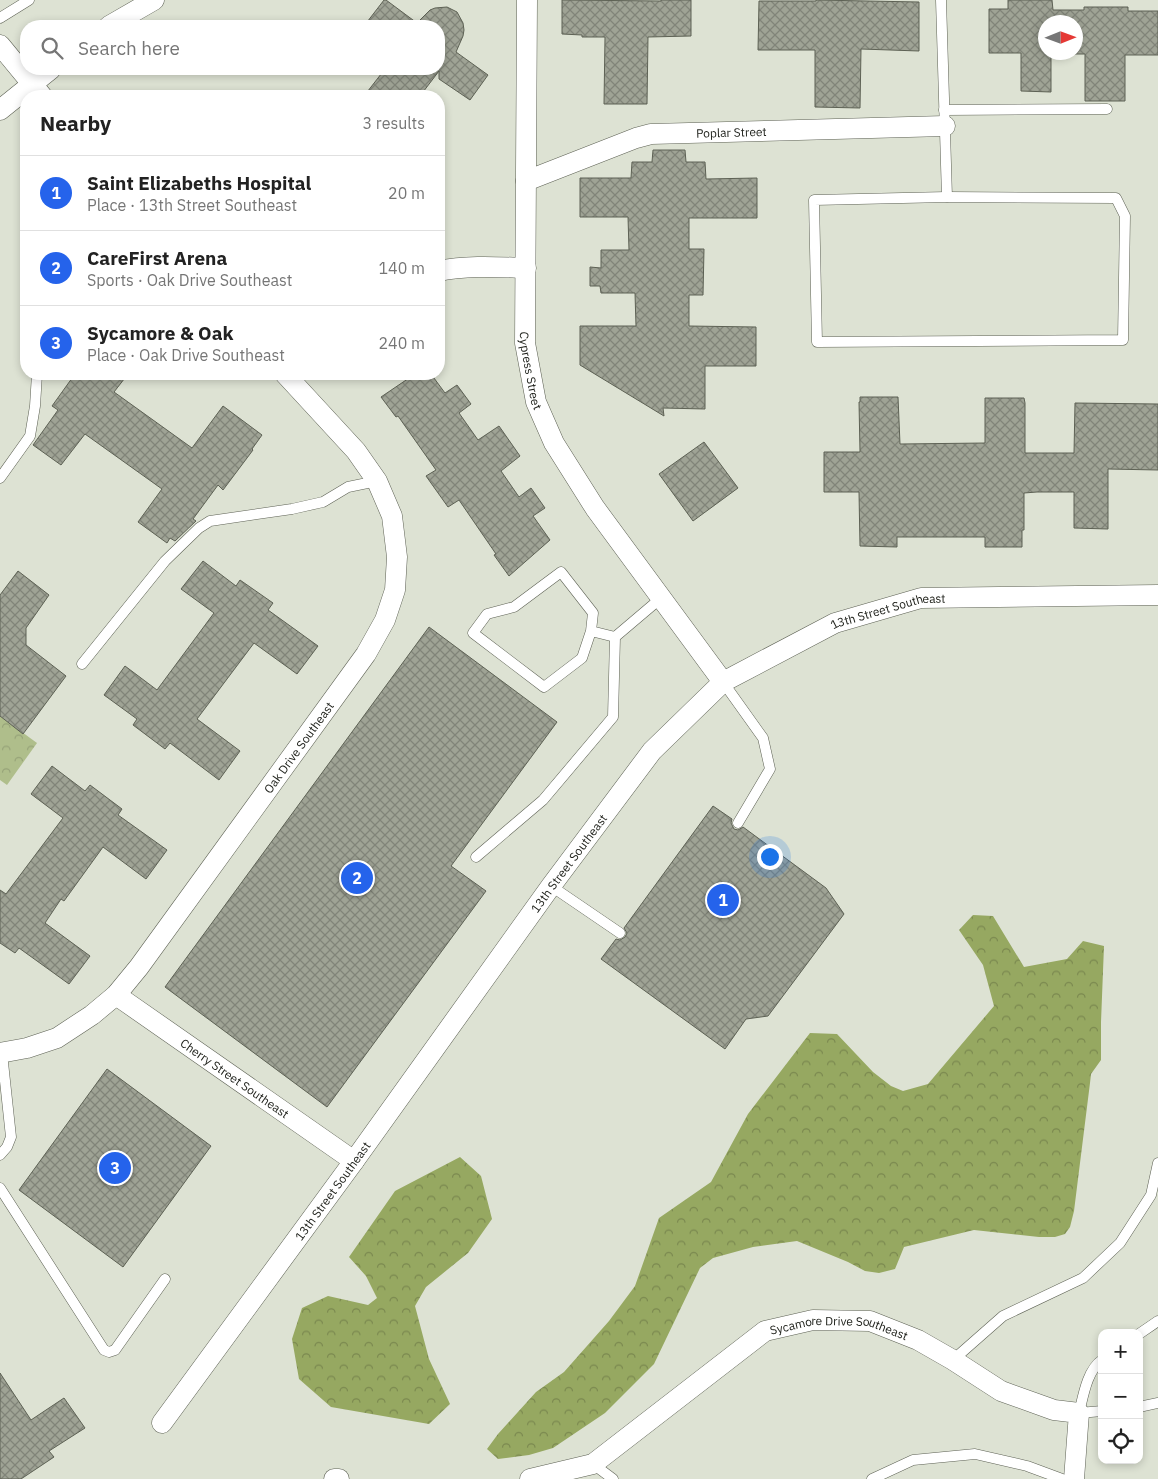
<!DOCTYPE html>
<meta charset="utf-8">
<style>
body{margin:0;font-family:"IBM Plex Sans",sans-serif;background:#f2f2f2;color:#222}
.controls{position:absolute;right:15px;bottom:15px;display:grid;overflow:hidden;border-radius:10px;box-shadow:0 2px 8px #0003}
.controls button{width:45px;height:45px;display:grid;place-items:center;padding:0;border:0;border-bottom:1px solid #e0e0e0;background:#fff;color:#222;font:25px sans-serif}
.compass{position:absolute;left:1038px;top:15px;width:45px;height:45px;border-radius:50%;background:#fff;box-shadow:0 2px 8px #0003;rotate:89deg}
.you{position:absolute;left:769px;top:856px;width:18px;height:18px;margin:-12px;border:4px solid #fff;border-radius:50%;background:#1a73e8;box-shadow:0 0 0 8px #1a73e833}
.badge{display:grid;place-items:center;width:32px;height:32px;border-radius:50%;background:#2563eb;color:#fff;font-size:16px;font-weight:700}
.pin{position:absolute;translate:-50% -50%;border:2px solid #fff;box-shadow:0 1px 5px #0006}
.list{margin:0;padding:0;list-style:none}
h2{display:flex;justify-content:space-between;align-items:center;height:65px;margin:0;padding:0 20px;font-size:21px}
h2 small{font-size:16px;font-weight:400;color:#767676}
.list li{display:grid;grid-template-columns:32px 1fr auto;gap:15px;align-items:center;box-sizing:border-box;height:75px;padding:0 20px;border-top:1px solid #e0e0e0}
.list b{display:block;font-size:19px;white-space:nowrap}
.list p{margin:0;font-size:16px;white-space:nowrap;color:#767676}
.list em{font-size:16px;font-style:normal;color:#767676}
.icon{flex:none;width:28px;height:28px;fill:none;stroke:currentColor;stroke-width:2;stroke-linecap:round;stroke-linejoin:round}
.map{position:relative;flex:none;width:1158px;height:1479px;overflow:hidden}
.search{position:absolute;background:#fff;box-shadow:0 2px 8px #0003;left:20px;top:20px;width:425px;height:55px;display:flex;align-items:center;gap:12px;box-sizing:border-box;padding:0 18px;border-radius:20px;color:#767676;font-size:19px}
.panel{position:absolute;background:#fff;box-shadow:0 2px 8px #0003;left:20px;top:90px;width:425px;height:290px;border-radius:20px}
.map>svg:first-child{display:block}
.forest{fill:url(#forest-crowns)}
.park{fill:url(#park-crowns)}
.building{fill:url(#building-cross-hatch);stroke:#5d6154;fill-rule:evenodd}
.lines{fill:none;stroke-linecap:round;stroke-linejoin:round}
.service-casing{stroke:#5d6154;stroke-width:11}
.minor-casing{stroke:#5d6154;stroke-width:21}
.service{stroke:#fff;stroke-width:10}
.minor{stroke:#fff;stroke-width:20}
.labels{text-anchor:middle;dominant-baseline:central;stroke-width:4;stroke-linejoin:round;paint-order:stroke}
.street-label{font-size:12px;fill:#21231d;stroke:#dde2d3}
</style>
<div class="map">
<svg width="1158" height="1479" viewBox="0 0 1158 1479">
<defs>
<pattern id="forest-crowns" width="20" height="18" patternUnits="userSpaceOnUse" patternTransform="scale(1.25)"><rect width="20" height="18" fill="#96a861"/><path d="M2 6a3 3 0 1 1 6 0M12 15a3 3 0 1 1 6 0" fill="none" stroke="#7a884f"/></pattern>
<pattern id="park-crowns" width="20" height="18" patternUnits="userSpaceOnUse" patternTransform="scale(1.25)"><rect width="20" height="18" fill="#afbe8b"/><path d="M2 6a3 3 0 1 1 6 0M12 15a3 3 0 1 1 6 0" fill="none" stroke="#96a378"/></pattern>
<pattern id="building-cross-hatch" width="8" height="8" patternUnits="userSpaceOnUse" patternTransform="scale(1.25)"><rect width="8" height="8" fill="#9fa395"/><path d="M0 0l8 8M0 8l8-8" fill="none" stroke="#818479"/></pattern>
</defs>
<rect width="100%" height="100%" fill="#dde2d3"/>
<!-- forest -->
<g class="forest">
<polygon points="973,915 993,916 1024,967 1067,959 1083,941 1104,946 1101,1022 1101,1060 1091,1074 1090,1083 1074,1211 1070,1227 1065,1234 1055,1237 1039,1237 974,1230 904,1247 895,1269 879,1273 865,1271 848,1262 797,1241 753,1247 713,1258 700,1268 654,1364 605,1413 553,1448 529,1455 498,1459 487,1449 498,1434 536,1392 564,1372 609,1321 635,1286 659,1218 711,1182 748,1114 810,1033 837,1034 873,1072 891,1086 903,1091 928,1084 994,1006 983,965 959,930"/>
<polygon points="460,1157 481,1176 492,1219 468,1253 426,1287 415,1306 429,1359 450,1404 429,1424 331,1407 299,1379 292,1339 302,1308 328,1296 368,1305 377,1298 366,1276 349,1257 395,1191"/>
</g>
<!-- park -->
<polygon class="park" points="0,716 37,743 7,785 0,780"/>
<!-- building -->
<g class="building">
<polygon points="384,0 386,0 417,23 430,10 435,8 447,7 457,12 463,23 464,30 463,36 456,52 488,75 470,100 439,79 439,71 420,96 364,96 385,69 439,69 439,26 364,26"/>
<polygon points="562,0 661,1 661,0 691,0 691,36 648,37 647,104 604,104 605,37 582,37 582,35 562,34"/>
<polygon points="816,0 919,2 919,51 861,49 860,108 815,107 815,50 758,50 759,1 816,1"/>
<path d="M 1008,0 L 1052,0 L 1053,10 L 1084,10 L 1084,7 L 1128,7 L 1128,11 L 1158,11 L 1158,55 L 1125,55 L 1125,101 L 1085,101 L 1085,54 L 1051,54 L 1051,92 L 1021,91 L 1021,53 L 989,53 L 989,9 L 1008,9 ZM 1046,22 L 1076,22 L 1076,52 L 1046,52 Z"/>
<polygon points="653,150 685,150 686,162 705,162 706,179 757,178 757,218 689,218 689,249 704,249 703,295 689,295 689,326 756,327 756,366 705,366 705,409 663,408 664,416 580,365 580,326 636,326 635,293 601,293 600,286 590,286 590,267 601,268 601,250 629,250 628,217 580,217 580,178 631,178 632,162 652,162"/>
<polygon points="75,374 128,374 114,392 192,448 223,406 262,435 252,449 253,450 223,490 218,485 193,519 196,521 175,541 170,538 167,543 138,522 162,489 85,434 61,465 33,445 58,410 52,406"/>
<polygon points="415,374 431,374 445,393 457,385 471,404 459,413 478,440 499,426 520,456 501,471 519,497 531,488 545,508 533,516 550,540 509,576 494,555 496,554 459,500 448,507 426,476 436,470 398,416 396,417 381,397"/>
<polygon points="860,397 898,397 900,444 985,443 985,398 1024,398 1025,403 1025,453 1074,453 1075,403 1158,404 1158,470 1108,469 1108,529 1074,528 1074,492 1037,492 1024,493 1024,530 1022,530 1022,547 985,547 985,537 897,537 897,547 860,546 859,492 824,492 824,452 860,452 859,402 860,402"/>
<polygon points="704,442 738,488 693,521 659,474"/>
<polygon points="203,561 236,586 240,580 273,603 268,610 318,646 297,674 254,643 197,719 240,751 219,780 170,743 165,749 133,725 137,719 104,695 125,666 157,690 214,613 181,589"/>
<polygon points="18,571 49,595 26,628 26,645 66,676 23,734 0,716 0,595"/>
<polygon points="429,627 557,722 451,866 486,891 327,1107 165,987"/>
<polygon points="52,766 85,791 90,785 122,809 118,815 167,850 146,879 103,847 64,901 61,899 45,923 90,956 69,984 19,948 15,953 0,943 0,890 6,894 63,818 31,794"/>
<polygon points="713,806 732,819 731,823 734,829 738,830 743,827 826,888 844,914 768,1016 746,1019 725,1049 601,959 616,939 620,940 625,937 627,933 624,928"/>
<polygon points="107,1069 211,1146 123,1267 19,1190"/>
<polygon points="0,1373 31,1420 64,1398 85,1428 49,1451 54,1457 21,1479 0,1479"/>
</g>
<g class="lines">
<!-- service casing -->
<g class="service-casing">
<g id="service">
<polyline points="941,0 947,197"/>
<polyline points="0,18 29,0"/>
<polyline points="944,110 1107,109"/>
<polygon points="947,197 1116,198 1125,216 1123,340 817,342 814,200"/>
<polyline points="0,478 30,436 35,406 37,374"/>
<polyline points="591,631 582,658 544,687 473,633 487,614 514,607 561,572 593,613 591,631 615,637"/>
<polyline points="82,664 165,561 199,528 210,521 292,509 323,502 348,487 377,481"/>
<polyline points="723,682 763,738 770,769 738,823"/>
<polyline points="476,857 543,800 613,717 615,637 661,598"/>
<polyline points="551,886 620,933"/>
<polyline points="0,1155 7,1147 11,1137 2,1053"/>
<polyline points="0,1188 104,1350 109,1352 115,1350 165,1279"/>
<polyline points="1139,1334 1158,1321"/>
<polyline points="953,1360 1003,1316 1083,1278 1120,1243 1151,1195 1158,1163"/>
<path d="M 1102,1360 C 1087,1370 1083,1397 1079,1413 L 1102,1411"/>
<polyline points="1139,1407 1158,1403"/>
<polyline points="593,1464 613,1479"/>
<polyline points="872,1479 913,1460 975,1454 1027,1466 1062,1479"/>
</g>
</g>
<!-- minor casing -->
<g class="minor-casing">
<g id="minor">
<path id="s1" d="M 527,0 L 525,343 L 536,402 L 554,443 L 595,508 L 723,682"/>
<polyline points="109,26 154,0"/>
<polyline points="0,45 42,96"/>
<polyline points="0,110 51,69"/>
<path id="s2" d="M 526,181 L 636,138 L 651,134 L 945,126"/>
<path d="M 439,271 C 466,265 498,267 526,268"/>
<path id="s3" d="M 116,995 L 354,1161"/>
<path id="s4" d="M 0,1053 L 27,1048 L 57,1038 L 92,1015 L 116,995 L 139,967 L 366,654 L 385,620 L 395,590 L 397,557 L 392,516 L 377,481 L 356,451 L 285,374"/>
<path id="s5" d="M 162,1423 L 354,1161 L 551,886 L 652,751 L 723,682 L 835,623 L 921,598 L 1158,595"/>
<polyline points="334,1479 339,1479"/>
<path id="s6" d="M 530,1479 L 593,1464 L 765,1331 L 813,1320 L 870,1321 L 918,1340 L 953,1360 L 1001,1391 L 1054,1410 L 1079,1413 L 1074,1479"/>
</g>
</g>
<!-- service -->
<use href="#service" class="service"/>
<!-- minor -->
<use href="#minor" class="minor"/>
</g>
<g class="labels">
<!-- street labels -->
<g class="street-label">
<text stroke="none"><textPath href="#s2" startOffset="214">Poplar Street</textPath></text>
<text stroke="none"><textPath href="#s1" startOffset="371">Cypress Street</textPath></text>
<text stroke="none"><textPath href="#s5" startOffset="1112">13th Street Southeast</textPath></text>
<text stroke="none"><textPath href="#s4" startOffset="440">Oak Drive Southeast</textPath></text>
<text stroke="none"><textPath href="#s5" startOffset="692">13th Street Southeast</textPath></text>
<text stroke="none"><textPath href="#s3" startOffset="145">Cherry Street Southeast</textPath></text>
<text stroke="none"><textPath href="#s5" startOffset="288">13th Street Southeast</textPath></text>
<text stroke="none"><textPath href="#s6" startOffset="358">Sycamore Drive Southeast</textPath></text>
</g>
</g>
</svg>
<div class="controls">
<button>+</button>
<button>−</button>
<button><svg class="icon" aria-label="locate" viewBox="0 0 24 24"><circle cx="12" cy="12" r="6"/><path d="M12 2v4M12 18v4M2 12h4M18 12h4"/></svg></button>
</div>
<svg class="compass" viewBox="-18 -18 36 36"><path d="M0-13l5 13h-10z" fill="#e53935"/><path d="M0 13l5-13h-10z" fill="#767676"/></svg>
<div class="you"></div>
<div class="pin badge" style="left:723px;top:900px">1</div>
<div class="pin badge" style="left:357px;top:878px">2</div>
<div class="pin badge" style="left:115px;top:1168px">3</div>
<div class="search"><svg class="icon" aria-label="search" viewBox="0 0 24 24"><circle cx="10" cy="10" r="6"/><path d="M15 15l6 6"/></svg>Search here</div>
<section class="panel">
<h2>Nearby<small>3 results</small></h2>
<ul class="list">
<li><span class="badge">1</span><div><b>Saint Elizabeths Hospital</b><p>Place · 13th Street Southeast</p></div><em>20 m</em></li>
<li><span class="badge">2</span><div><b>CareFirst Arena</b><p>Sports · Oak Drive Southeast</p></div><em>140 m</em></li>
<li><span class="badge">3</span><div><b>Sycamore &amp; Oak</b><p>Place · Oak Drive Southeast</p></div><em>240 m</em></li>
</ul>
</section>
</div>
